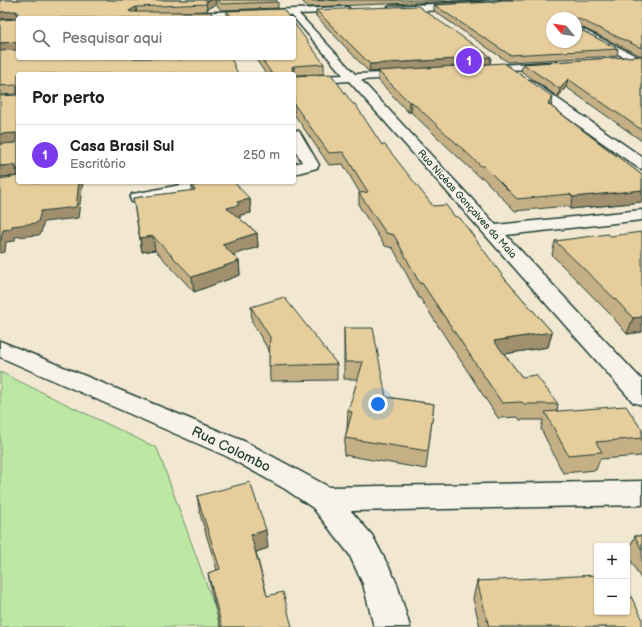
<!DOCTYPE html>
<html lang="pt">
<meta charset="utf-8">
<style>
body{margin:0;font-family:"Balsamiq Sans",sans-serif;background:#f6f6f6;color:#202124}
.controls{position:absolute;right:12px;bottom:12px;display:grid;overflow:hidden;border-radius:4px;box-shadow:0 1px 3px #0004}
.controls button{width:36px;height:36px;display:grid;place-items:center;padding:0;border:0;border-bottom:1px solid #e0e0e0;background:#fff;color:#202124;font:20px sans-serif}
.compass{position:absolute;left:546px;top:12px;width:36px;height:36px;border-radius:50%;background:#fff;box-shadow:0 1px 3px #0004;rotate:300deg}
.you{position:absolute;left:378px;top:404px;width:14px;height:14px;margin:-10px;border:3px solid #fff;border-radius:50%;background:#1a73e8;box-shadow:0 0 0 6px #1a73e833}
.badge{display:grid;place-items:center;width:26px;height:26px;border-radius:50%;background:#7c3aed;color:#fff;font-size:13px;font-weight:700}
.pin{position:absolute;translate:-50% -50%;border:2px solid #fff;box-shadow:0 1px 4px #0006}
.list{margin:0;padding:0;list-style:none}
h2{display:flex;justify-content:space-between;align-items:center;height:52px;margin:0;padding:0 16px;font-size:17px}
h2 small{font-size:13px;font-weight:400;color:#757577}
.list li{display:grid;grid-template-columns:26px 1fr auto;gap:12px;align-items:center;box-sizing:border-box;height:60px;padding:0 16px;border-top:1px solid #e0e0e0}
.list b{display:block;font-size:15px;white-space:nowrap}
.list p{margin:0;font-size:13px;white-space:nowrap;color:#757577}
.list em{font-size:13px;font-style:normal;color:#757577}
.icon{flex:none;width:22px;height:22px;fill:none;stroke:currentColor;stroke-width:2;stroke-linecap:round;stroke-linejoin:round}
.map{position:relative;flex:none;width:642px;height:627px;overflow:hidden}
.search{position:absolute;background:#fff;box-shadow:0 1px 3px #0004;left:16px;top:16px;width:280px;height:44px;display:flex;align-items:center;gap:10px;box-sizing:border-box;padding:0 14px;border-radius:4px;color:#757577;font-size:15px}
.panel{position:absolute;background:#fff;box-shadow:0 1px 3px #0004;left:16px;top:72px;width:280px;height:112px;border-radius:4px}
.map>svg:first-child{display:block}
.green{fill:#bde8a4;stroke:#6e926c}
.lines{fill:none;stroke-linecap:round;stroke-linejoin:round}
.minor-casing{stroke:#1f3d34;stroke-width:3}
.minor{fill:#f7f3e8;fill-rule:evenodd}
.wall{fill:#c5b086;stroke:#1f3d34}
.shaded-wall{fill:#a0906d;stroke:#1f3d34}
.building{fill:#e5cd9c;stroke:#1f3d34;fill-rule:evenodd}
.labels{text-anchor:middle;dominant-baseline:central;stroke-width:3;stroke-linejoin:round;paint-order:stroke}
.far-street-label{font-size:10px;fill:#1f3d34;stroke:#f7f3e8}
.near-street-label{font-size:14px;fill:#1f3d34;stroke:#f7f3e8}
</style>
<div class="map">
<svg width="642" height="627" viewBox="0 0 642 627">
<rect width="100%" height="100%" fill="#f2e8d1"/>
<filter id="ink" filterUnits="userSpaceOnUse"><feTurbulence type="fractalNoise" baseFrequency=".025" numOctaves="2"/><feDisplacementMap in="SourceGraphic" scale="8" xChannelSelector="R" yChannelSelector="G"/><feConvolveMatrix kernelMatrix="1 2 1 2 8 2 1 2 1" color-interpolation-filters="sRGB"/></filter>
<g filter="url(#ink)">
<!-- green -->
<polygon class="green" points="0,372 157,448 222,627 0,627"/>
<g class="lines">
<!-- minor casing -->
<g class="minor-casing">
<g id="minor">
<path d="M 499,0 L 512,0 L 511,2 C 476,12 427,10 390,12 L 386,9 L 390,6 L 480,2 Z"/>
<polygon points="346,7 349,8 350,10 349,12 299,14 355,74 413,72 415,74 413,76 409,77 361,80 496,225 642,210 642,220 506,235 642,380 642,405 633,402 349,81 294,85 294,77 343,75 294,18 290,15 208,18 132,18 137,15"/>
<polygon points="576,26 642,59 642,66 576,33"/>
<polygon points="552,62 558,65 556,67 481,72 477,71 475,69 477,67 481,66"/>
<polygon points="528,80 532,81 642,157 642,169 637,167 524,87 522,84 524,81"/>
<polygon points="294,130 299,131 301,134 319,165 317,168 294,174 294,164 302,162 294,148"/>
<polygon points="196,182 230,182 228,185 222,187 138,203 132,202 130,198 132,194 138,193"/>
<polygon points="0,341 246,442 329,487 642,481 642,505 351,511 372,535 392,573 397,584 410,627 374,627 363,584 349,554 313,508 285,489 226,456 0,357"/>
</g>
</g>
<!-- minor -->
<use href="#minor" class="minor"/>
</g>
<!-- wall -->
<g class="wall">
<polygon points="0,0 276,0 278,2 278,8 221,10 216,4 207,9 208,11 18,18 176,59 18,74 18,176 0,177 17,95 17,94 0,95 0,51 16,50 17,50 0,51 0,20 16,19 18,18 0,19"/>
<polygon points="301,0 485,0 308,7"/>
<polygon points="642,0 642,56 637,54 577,25 577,28 618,49 617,56 508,62 434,11 434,5 492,2"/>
<polygon points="316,10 491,57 490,64 369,72 316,16"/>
<polygon points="227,11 290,18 227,18"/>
<polygon points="642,56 642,141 566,87 558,97 521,71 523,64"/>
<polygon points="255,58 294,58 324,64 324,74 294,75 294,74 266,74"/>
<polygon points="378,71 553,97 551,106 642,175 642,202 570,209 567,206 515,211 482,177 480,178 411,112 408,112 378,80"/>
<polygon points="294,76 382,145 433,206 454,216 505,279 552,332 548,347 504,354 522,377 558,404 557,411 642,430 642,452 641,456 600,459 596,470 563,473 541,429 543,420 520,420 518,417 498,418 420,298 419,298 393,248 385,246 359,206 359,193 360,193 343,164 329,165 294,114"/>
<polygon points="192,186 250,199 251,213 240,215 240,219 257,233 258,247 233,255 239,261 240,275 194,292 155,250 142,252 133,198 192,191"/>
<polygon points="610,236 642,332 627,334 610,314 552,255 555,241"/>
<polygon points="251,307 337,364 337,380 270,381 269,351 252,322"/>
<polygon points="344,328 386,397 434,404 426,469 344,455 345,438 347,429 348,411 358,379 344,379"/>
<polygon points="197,496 268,548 256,552 267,596 292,627 220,627 211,591 208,573 217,570 200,514"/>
<polygon points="635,536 642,536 642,581 627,553"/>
<polygon points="477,581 642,627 480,627 473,599"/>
</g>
<!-- shaded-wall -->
<g class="shaded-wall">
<polygon points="210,0 216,0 216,4 207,9 206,2"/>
<polygon points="136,7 137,14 131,18 129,11"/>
<polygon points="16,11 18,18 0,19 0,12"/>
<polygon points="16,42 18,50 0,51 0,43"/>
<polygon points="491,57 490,64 369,72 370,64"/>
<polygon points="294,66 294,74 292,74 292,67"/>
<polygon points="176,73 176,74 153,74"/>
<polygon points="568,79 566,87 558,97 560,89"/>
<polygon points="553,97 551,107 548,104"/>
<polygon points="409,102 412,102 411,112 408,112"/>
<polygon points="16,133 18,143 0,144 0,134"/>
<polygon points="15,165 18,176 0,177 0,166"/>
<polygon points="79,182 83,182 78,218 44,222 41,233 39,235 15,237 15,241 6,242 5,252 0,253 0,241 3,230 41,211"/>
<polygon points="642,190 642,202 570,209 573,197"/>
<polygon points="250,199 251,213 240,215 240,218 228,221 227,208 237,202"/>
<polygon points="257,233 258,247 223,258 222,244"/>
<polygon points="153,236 155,250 142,252 140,238"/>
<polygon points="239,261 240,275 194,292 192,277"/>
<polygon points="642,317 642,332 627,334 633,318"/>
<polygon points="552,332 548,347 492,356 494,341"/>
<polygon points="266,530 268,548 253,553 251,535"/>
</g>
<!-- building -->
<g class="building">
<polygon points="0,0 210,0 206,2 207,4 136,7 129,11 131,12 211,12 213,18 18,18 18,58 175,58 176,59 181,60 184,58 231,58 238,74 177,74 176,73 153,74 18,74 18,170 17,170 15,165 0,166 0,144 16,143 16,133 0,134 0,96 17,95 17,85 0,86 0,51 16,50 18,49 18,43 16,42 0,43 0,20 16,19 18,18 18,12 16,11 0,12"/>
<polygon points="218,0 276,0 278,2 221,4"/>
<polygon points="307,0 338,0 308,1"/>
<path d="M 502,0 L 642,0 L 642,48 L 639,47 L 577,18 L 577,28 L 618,49 L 510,55 L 434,5 L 492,2 ZM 552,18 L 576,18 L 576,42 L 552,42 Z"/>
<polygon points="418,6 491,57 370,64 316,10"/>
<polygon points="283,9 290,18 232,18 227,11"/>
<polygon points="294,23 324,64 294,66 292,67 293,74 272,74 261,58 294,58"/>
<polygon points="642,56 642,130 568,79 560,89 523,64"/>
<polygon points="504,63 553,97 548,104 642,175 642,190 573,197 570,194 517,199 484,166 481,166 412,102 409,102 378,71"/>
<polygon points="331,74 353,104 355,104 382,145 385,145 433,206 446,205 454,216 460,218 505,279 552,332 494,341 522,377 536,375 558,404 524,404 522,402 502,403 422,283 420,284 394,235 386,233 359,193 368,192 343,152 329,153 294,104 294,76"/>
<polygon points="18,176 18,182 79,182 76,207 41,211 38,222 36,223 12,226 11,229 3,230 1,240 0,241 0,179"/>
<polygon points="210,182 234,182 250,199 237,202 239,205 227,208 257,233 222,244 239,261 192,277 153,236 140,238 133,198 195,190 192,186"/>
<polygon points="642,232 642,317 633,318 615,299 555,241 608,234 610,236"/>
<polygon points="284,297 337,364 269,366 270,337 251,307"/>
<polygon points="344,328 373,328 386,397 434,404 428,451 345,438 352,412 348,411 363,362 345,362"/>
<polygon points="626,406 642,430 642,438 596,442 602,452 568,455 545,412"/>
<polygon points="250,482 266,530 251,535 267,596 283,592 292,627 222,627 208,573 220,569 197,496"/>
<polygon points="635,536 642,536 642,550"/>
<polygon points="597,575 597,612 627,612 627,589 642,618 642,627 489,627 477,581"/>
</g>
</g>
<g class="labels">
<!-- far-street labels -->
<g class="far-street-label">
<text transform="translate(467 204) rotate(48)">Rua Nicéas Gonçalves da Maia</text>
</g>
<!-- near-street labels -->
<g class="near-street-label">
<text transform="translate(231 449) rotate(26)">Rua Colombo</text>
</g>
</g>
</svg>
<div class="controls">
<button>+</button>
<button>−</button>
</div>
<svg class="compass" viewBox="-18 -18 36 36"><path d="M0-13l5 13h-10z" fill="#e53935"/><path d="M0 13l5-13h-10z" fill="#757577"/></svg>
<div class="you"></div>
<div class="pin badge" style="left:469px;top:61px">1</div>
<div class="search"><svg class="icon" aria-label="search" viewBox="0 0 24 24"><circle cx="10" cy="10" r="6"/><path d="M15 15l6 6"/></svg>Pesquisar aqui</div>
<section class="panel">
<h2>Por perto<small></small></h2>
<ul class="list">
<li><span class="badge">1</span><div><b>Casa Brasil Sul</b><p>Escritório</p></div><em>250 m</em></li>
</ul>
</section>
</div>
